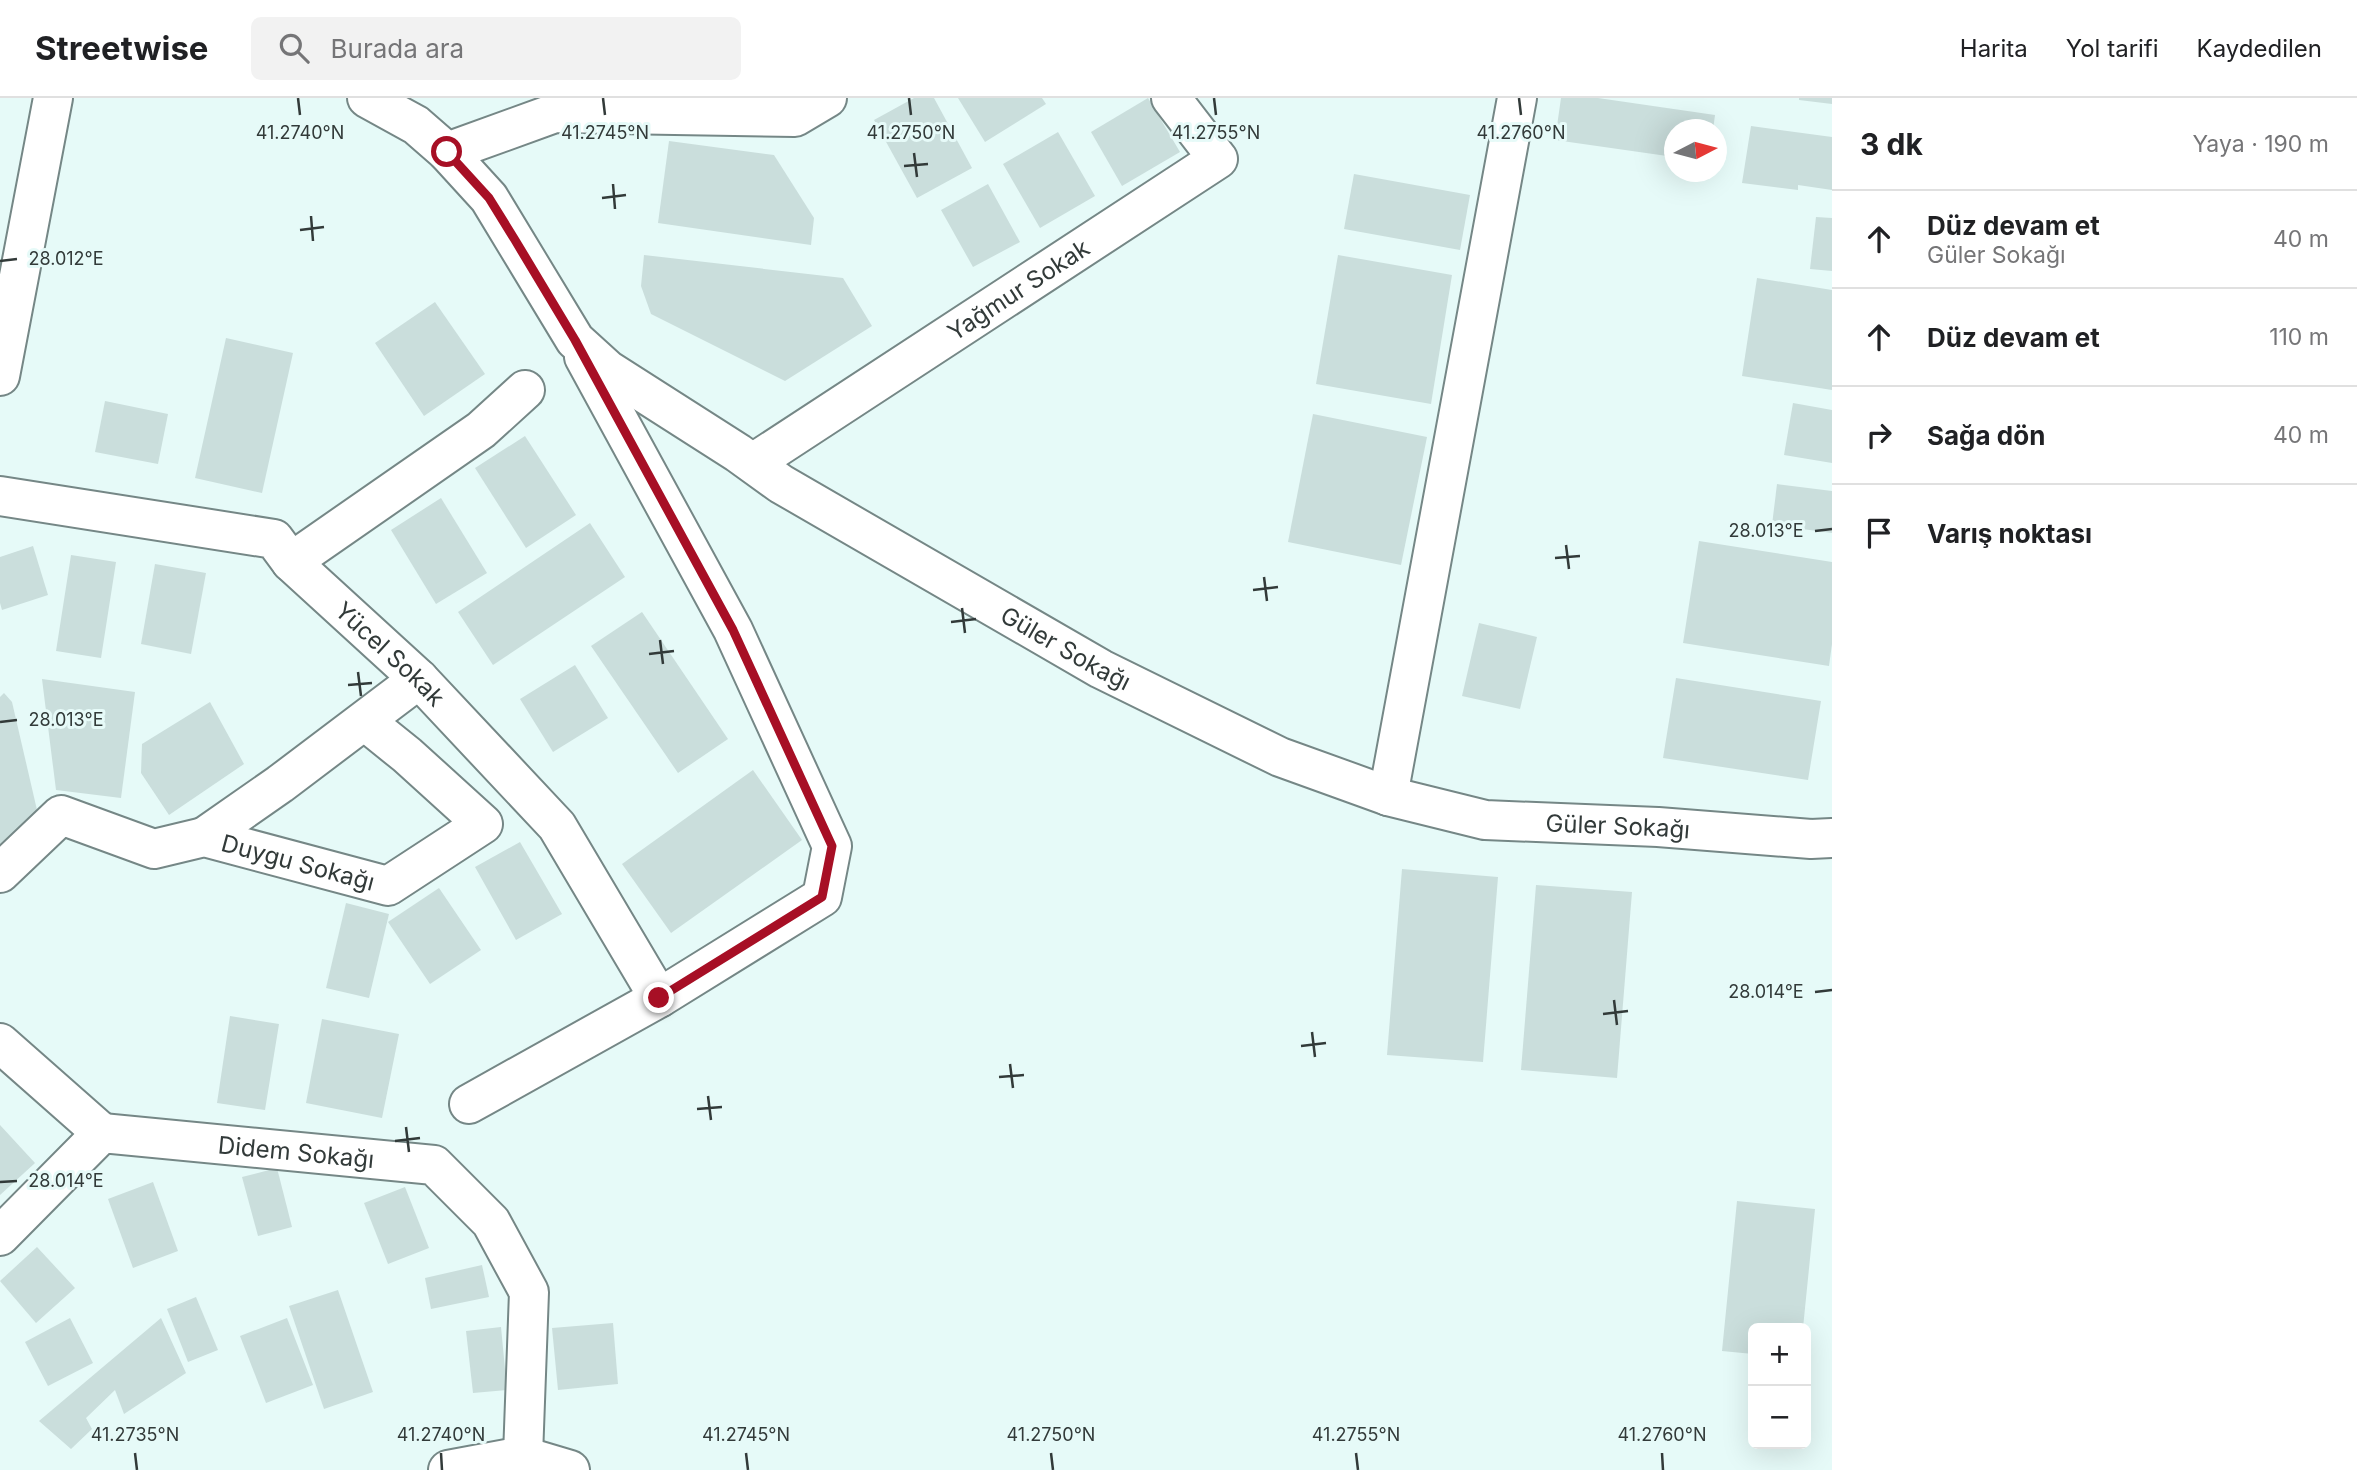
<!DOCTYPE html>
<html lang="tr">
<meta charset="utf-8">
<style>
body{margin:0;font-family:Inter,sans-serif;background:#f2f2f2;color:#202124}
.controls{position:absolute;right:21px;bottom:21px;display:grid;overflow:hidden;border-radius:10px;box-shadow:0 7px 28px #0002}
.controls button{width:63px;height:63px;display:grid;place-items:center;padding:0;border:0;border-bottom:2px solid #e0e0e0;background:#fff;color:#202124;font:35px sans-serif}
.compass{position:absolute;left:1664px;top:21px;width:63px;height:63px;border-radius:50%;background:#fff;box-shadow:0 7px 28px #0002;rotate:84deg}
.stop{position:absolute;width:21px;height:21px;margin:-16px;border:5px solid #a70f25;border-radius:50%;background:#fff}
.stop.end{background:#a70f25;border-color:#fff;box-shadow:0 2px 7px #0008}
.list{margin:0;padding:0;list-style:none}
h2{display:flex;justify-content:space-between;align-items:center;height:91px;margin:0;padding:0 28px;font-size:30px}
h2 small{font-size:23px;font-weight:400;color:#757577}
.list li{display:grid;grid-template-columns:46px 1fr auto;gap:21px;align-items:center;box-sizing:border-box;height:98px;padding:0 28px;border-top:2px solid #e0e0e0}
.list b{display:block;font-size:26px;white-space:nowrap}
.list p{margin:0;font-size:23px;white-space:nowrap;color:#757577}
.list em{font-size:23px;font-style:normal;color:#757577}
.icon{flex:none;width:38px;height:38px;fill:none;stroke:currentColor;stroke-width:2;stroke-linecap:round;stroke-linejoin:round}
.map{position:relative;flex:none;width:1832px;height:1372px;overflow:hidden}
header{display:flex;align-items:center;gap:42px;box-sizing:border-box;height:98px;padding:0 35px;background:#fff;border-bottom:2px solid #e0e0e0}
header strong{font-size:33px}
nav{display:flex;gap:38px;margin-inline-start:auto;font-size:24px}
.search{width:490px;height:63px;background:#f2f2f2;display:flex;align-items:center;gap:18px;box-sizing:border-box;padding:0 24px;border-radius:10px;color:#757577;font-size:26px}
main{display:flex}
aside{flex:1;background:#fff}
.map>svg:first-child{display:block}
.building{fill:#cadedc}
.lines{fill:none;stroke-linecap:round;stroke-linejoin:round}
.minor-casing{stroke:#758786;stroke-width:42}
.tertiary-casing{stroke:#758786;stroke-width:42}
.minor{stroke:#fff;stroke-width:38}
.tertiary{stroke:#fff;stroke-width:38}
.route{stroke:#a70f25;stroke-width:9}
.ticks{fill:none;stroke:#323a39;stroke-width:2.5}
.labels{text-anchor:middle;dominant-baseline:central;stroke-width:6;stroke-linejoin:round;paint-order:stroke}
.street-label{font-size:24px;fill:#323a39;stroke:#e6faf8}
.ticks-label{font-size:18px;text-anchor:middle;fill:#323a39;stroke:#e6faf8;stroke-width:6;stroke-linejoin:round;paint-order:stroke}
</style>
<header>
<strong>Streetwise</strong>
<div class="search"><svg class="icon" aria-label="search" viewBox="0 0 24 24"><circle cx="10" cy="10" r="6"/><path d="M15 15l6 6"/></svg>Burada ara</div>
<nav><a>Harita</a><a>Yol tarifi</a><a>Kaydedilen</a></nav>
</header>
<main>
<div class="map">
<svg width="1832" height="1372" viewBox="0 0 1832 1372">
<rect width="100%" height="100%" fill="#e6faf8"/>
<!-- building -->
<g class="building">
<polygon points="914,0 934,0 972,70 917,100 874,22"/>
<polygon points="958,0 1042,0 1046,6 985,44"/>
<polygon points="1148,0 1180,54 1122,88 1091,34"/>
<polygon points="1561,0 1598,0 1715,17 1713,32 1674,32 1674,59 1555,42"/>
<polygon points="1799,0 1832,0 1832,6 1799,2"/>
<polygon points="1751,28 1832,39 1832,92 1798,87 1798,92 1742,85"/>
<polygon points="1058,34 1095,98 1040,130 1003,66"/>
<polygon points="669,43 774,57 814,120 811,147 658,125"/>
<polygon points="1354,76 1470,97 1460,152 1344,131"/>
<polygon points="988,86 1020,144 973,169 941,112"/>
<polygon points="1816,119 1832,120 1832,173 1810,171"/>
<polygon points="644,157 843,180 872,228 785,283 651,216 641,188"/>
<polygon points="1338,157 1452,177 1431,306 1316,286"/>
<polygon points="1757,180 1832,192 1832,292 1742,278"/>
<polygon points="435,204 485,276 424,318 375,245"/>
<polygon points="226,240 293,255 262,395 195,380"/>
<polygon points="105,303 168,316 158,366 95,354"/>
<polygon points="1793,305 1832,312 1832,365 1784,357"/>
<polygon points="1313,316 1427,339 1401,467 1288,444"/>
<polygon points="525,338 576,417 526,450 475,370"/>
<polygon points="1777,386 1832,393 1832,435 1772,427"/>
<polygon points="441,400 487,475 436,506 391,432"/>
<polygon points="590,425 625,479 493,567 458,514"/>
<polygon points="1699,443 1832,464 1832,546 1829,568 1683,545"/>
<polygon points="33,448 48,497 2,512 0,505 0,459"/>
<polygon points="71,457 116,464 101,560 56,553"/>
<polygon points="155,466 206,475 191,556 141,546"/>
<polygon points="642,514 728,641 678,675 591,548"/>
<polygon points="1479,525 1537,539 1520,611 1462,598"/>
<polygon points="575,567 608,620 553,654 520,601"/>
<polygon points="1676,580 1821,603 1808,682 1663,660"/>
<polygon points="42,581 135,594 121,700 56,692"/>
<polygon points="4,595 12,604 37,712 0,749 0,599"/>
<polygon points="210,604 244,666 169,717 141,675 142,646"/>
<polygon points="753,672 802,742 671,835 622,766"/>
<polygon points="520,744 562,816 516,842 475,769"/>
<polygon points="1402,771 1498,779 1483,964 1387,957"/>
<polygon points="1536,787 1632,794 1617,980 1521,972"/>
<polygon points="439,790 481,852 430,886 388,824"/>
<polygon points="346,805 389,816 369,900 326,890"/>
<polygon points="230,918 279,926 265,1012 217,1005"/>
<polygon points="322,921 399,936 382,1020 306,1005"/>
<polygon points="0,1027 35,1065 0,1097"/>
<polygon points="277,1070 292,1129 258,1138 242,1079"/>
<polygon points="153,1084 178,1153 133,1170 108,1101"/>
<polygon points="405,1089 429,1150 388,1166 364,1105"/>
<polygon points="1737,1103 1815,1111 1803,1230 1753,1230 1753,1256 1722,1253"/>
<polygon points="37,1149 75,1190 36,1225 0,1183"/>
<polygon points="482,1167 489,1199 431,1211 425,1180"/>
<polygon points="338,1192 373,1294 324,1311 289,1208"/>
<polygon points="196,1199 218,1252 188,1264 167,1211"/>
<polygon points="70,1220 93,1265 48,1288 25,1244"/>
<polygon points="161,1220 186,1275 124,1316 115,1292 86,1320 92,1331 71,1351 39,1323"/>
<polygon points="287,1220 313,1287 266,1305 240,1238"/>
<polygon points="613,1225 618,1286 558,1292 552,1230"/>
<polygon points="501,1229 507,1292 473,1295 466,1233"/>
</g>
<g class="lines">
<!-- minor casing -->
<g class="minor-casing">
<g id="minor">
<path id="s1" d="M 367,0 L 416,27 L 447,54 L 489,100 L 575,242 L 608,272 L 738,355 L 781,386 L 1101,571 L 1280,659 L 1388,698 L 1485,722 L 1658,729 L 1811,741 L 1832,740"/>
<polyline points="447,54 555,15 795,19 827,0"/>
<path id="s2" d="M 753,365 L 1218,61 L 1171,0"/>
<path id="s3" d="M 0,398 L 274,441 L 291,464 L 419,581 L 557,728 L 659,900"/>
<polyline points="291,464 481,332 525,292"/>
<polyline points="1388,698 1517,0"/>
<polyline points="204,739 280,686 419,581"/>
<path id="s4" d="M 0,775 L 61,717 L 154,751 L 204,739 L 388,788 L 483,726 L 407,657 L 366,624"/>
<polyline points="0,945 102,1035"/>
<polyline points="469,1006 659,900 822,799 832,748 733,532 584,259"/>
<path id="s5" d="M 0,1138 L 102,1035 L 434,1067 L 491,1124 L 529,1194 L 523,1358"/>
<polyline points="448,1372 523,1358 570,1372"/>
</g>
</g>
<!-- tertiary casing -->
<g class="tertiary-casing">
<polyline id="tertiary" points="0,278 53,0"/>
</g>
<!-- minor -->
<use href="#minor" class="minor"/>
<!-- tertiary -->
<use href="#tertiary" class="tertiary"/>
</g>
<g class="lines">
<!-- route -->
<polyline class="route" points="447,54 489,100 515,142 575,242 733,532 832,748 822,799 659,900"/>
</g>
<!-- ticks -->
<path class="ticks" d="M 298,0 L 300,17M 603,0 L 605,17M 909,0 L 911,17M 1214,0 L 1216,17M 1519,0 L 1521,17M 914,55 L 917,79M 904,68 L 928,66M 613,86 L 615,111M 602,100 L 626,97M 311,118 L 313,143M 300,132 L 324,129M 0,163 L 17,161M 1815,433 L 1832,431M 1566,447 L 1569,471M 1555,460 L 1580,458M 1264,479 L 1267,503M 1253,492 L 1278,489M 962,510 L 965,535M 951,524 L 976,521M 660,542 L 663,566M 649,556 L 674,553M 358,574 L 361,598M 348,587 L 372,585M 0,624 L 17,622M 1815,894 L 1832,892M 1614,902 L 1617,927M 1603,916 L 1628,913M 1312,934 L 1315,959M 1301,948 L 1326,945M 1010,966 L 1013,990M 999,979 L 1024,977M 708,998 L 711,1022M 697,1011 L 722,1009M 406,1029 L 409,1054M 395,1043 L 420,1040M 0,1084 L 17,1083M 135,1355 L 137,1372M 441,1355 L 442,1372M 746,1355 L 748,1372M 1051,1355 L 1053,1372M 1356,1355 L 1358,1372M 1662,1355 L 1663,1372"/>
<g class="labels">
<!-- street labels -->
<g class="street-label">
<text stroke="none"><textPath href="#s2" startOffset="317">Yağmur Sokak</textPath></text>
<text stroke="none"><textPath href="#s1" startOffset="906">Güler Sokağı</textPath></text>
<text stroke="none"><textPath href="#s3" startOffset="441">Yücel Sokak</textPath></text>
<text stroke="none"><textPath href="#s1" startOffset="1494">Güler Sokağı</textPath></text>
<text stroke="none"><textPath href="#s4" startOffset="332">Duygu Sokağı</textPath></text>
<text stroke="none"><textPath href="#s5" startOffset="340">Didem Sokağı</textPath></text>
</g>
</g>
<g class="ticks-label">
<text x="300" y="41">41.2740°N</text>
<text x="605" y="41">41.2745°N</text>
<text x="911" y="41">41.2750°N</text>
<text x="1216" y="41">41.2755°N</text>
<text x="1521" y="41">41.2760°N</text>
<text x="66" y="167">28.012°E</text>
<text x="1766" y="439">28.013°E</text>
<text x="66" y="628">28.013°E</text>
<text x="1766" y="900">28.014°E</text>
<text x="66" y="1089">28.014°E</text>
<text x="135" y="1343">41.2735°N</text>
<text x="441" y="1343">41.2740°N</text>
<text x="746" y="1343">41.2745°N</text>
<text x="1051" y="1343">41.2750°N</text>
<text x="1356" y="1343">41.2755°N</text>
<text x="1662" y="1343">41.2760°N</text>
</g>
</svg>
<div class="controls">
<button>+</button>
<button>−</button>
</div>
<svg class="compass" viewBox="-18 -18 36 36"><path d="M0-13l5 13h-10z" fill="#e53935"/><path d="M0 13l5-13h-10z" fill="#757577"/></svg>
<div class="stop" style="left:447px;top:54px"></div>
<div class="stop end" style="left:659px;top:900px"></div>
</div>
<aside>
<h2>3 dk<small>Yaya · 190 m</small></h2>
<ul class="list">
<li><svg class="icon" aria-label="ahead" viewBox="0 0 24 24"><path d="M12 20V5M6 11l6-6 6 6"/></svg><div><b>Düz devam et</b><p>Güler Sokağı</p></div><em>40 m</em></li>
<li><svg class="icon" aria-label="ahead" viewBox="0 0 24 24"><path d="M12 20V5M6 11l6-6 6 6"/></svg><div><b>Düz devam et</b></div><em>110 m</em></li>
<li><svg class="icon" aria-label="right" viewBox="0 0 24 24"><path d="M7 20v-9h11M14 6l5 5-5 5"/></svg><div><b>Sağa dön</b></div><em>40 m</em></li>
<li><svg class="icon" aria-label="arrive" viewBox="0 0 24 24"><path d="M6 21V4h12l-3 4 3 4H6"/></svg><div><b>Varış noktası</b></div></li>
</ul>
</aside>
</main>
